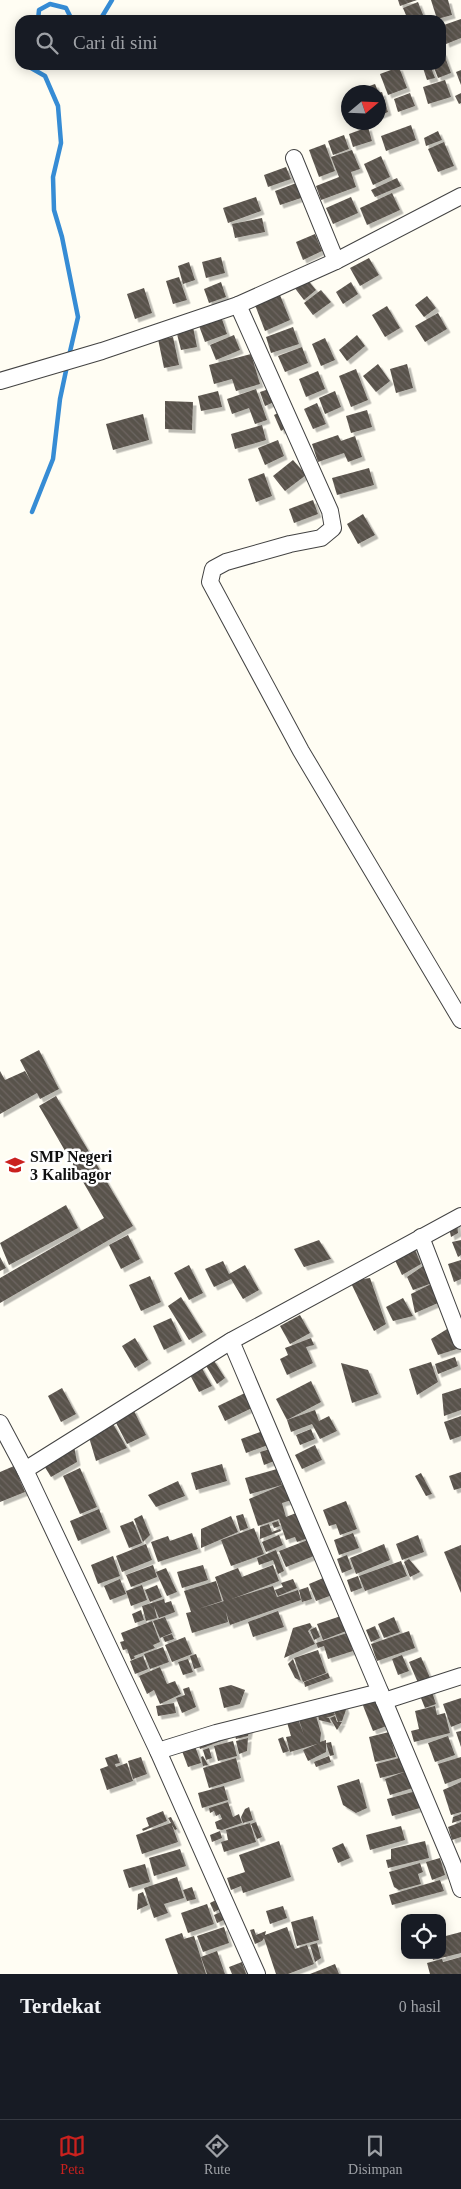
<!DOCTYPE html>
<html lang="id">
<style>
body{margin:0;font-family:"Times New Roman",serif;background:#242831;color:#f1f3f6}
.controls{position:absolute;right:15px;bottom:15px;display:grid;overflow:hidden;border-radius:10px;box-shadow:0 2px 12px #0003}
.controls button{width:45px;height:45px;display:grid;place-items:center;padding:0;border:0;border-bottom:1px solid #363941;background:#171b24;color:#f1f3f6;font:25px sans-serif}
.compass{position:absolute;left:341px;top:85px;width:45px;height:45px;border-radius:50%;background:#171b24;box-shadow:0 2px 12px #0003;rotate:71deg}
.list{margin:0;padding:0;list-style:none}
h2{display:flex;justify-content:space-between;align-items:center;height:65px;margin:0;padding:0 20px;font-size:21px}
h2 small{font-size:16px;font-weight:400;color:#9ea1a6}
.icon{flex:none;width:28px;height:28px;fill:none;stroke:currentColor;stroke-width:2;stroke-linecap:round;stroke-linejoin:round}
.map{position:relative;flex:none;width:461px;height:1974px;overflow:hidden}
.search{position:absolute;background:#171b24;box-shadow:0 2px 12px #0003;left:15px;right:15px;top:15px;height:55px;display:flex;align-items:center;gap:12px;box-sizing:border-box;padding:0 18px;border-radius:15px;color:#9ea1a6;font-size:19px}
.sheet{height:145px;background:#171b24}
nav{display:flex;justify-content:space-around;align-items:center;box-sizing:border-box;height:70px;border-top:1px solid #363941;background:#171b24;font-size:14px;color:#9ea1a6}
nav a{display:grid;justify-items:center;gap:2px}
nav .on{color:#ca211e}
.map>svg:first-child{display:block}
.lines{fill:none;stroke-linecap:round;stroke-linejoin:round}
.stream{stroke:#368cd5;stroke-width:4.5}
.building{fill:url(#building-back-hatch);filter:url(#shadow)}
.street-casing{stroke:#434343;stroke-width:18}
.street{stroke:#fff;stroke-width:16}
.labels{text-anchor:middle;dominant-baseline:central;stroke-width:5;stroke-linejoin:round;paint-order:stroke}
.poi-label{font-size:16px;font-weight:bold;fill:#101010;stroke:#fff;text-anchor:start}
</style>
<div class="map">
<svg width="461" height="1974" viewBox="0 0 461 1974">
<defs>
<pattern id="building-back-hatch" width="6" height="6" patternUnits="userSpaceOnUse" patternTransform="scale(1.25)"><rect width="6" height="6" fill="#59524b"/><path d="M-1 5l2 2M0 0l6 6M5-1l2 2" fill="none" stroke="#6c6661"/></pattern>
<filter id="shadow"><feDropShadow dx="3.5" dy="3.5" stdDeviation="0" flood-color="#0004"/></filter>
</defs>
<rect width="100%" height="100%" fill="#fffdf3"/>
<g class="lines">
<!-- stream -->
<g class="stream">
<polyline points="38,20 39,10 50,4 66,8 72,20"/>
<polyline points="100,20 112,0"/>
<polyline points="30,65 31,68 45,76 58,106 61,143 53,177 54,210 62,237 78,317 69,356"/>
<polyline points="32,512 53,459 60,399 67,366"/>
</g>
</g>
<!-- building -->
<g class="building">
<polygon points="398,0 417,0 400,6"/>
<polygon points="431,0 448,0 452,15 437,19"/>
<polygon points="418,2 425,20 408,20 403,8"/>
<polygon points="461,19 461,38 446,44 441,26"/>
<polygon points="441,52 443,52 451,73 438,78 433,65 441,65"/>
<polygon points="422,65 430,65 435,78 427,80"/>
<polygon points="399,67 407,88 388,95 380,74"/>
<polygon points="461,70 461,85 456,72"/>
<polygon points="445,80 451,97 428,104 423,87"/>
<polygon points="375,84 378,91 352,92"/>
<polygon points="382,92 388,112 378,116 378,93"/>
<polygon points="410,93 415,106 398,112 394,99"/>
<polygon points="461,93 461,103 459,104 455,96"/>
<polygon points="411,125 416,140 386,151 381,136"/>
<polygon points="368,127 372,141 353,147 349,134"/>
<polygon points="438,131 442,140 426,146 424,138"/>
<polygon points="344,135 349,149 333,155 328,141"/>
<polygon points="444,142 454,166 438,172 428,149"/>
<polygon points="325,144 335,171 319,177 309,150"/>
<polygon points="352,150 360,169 351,172 356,187 321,200 316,186 339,177 331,157"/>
<polygon points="381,156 390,177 373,185 364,164"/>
<polygon points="286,167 291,179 268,187 264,175"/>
<polygon points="397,178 401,186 375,197 371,190"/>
<polygon points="299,182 304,197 280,205 275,191"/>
<polygon points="392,193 400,210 367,225 360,208"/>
<polygon points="256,197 261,211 228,223 223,208"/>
<polygon points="351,197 358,213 333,224 326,208"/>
<polygon points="262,218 265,232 235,238 232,224"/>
<polygon points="315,234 322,251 303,260 296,242"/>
<polygon points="221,257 225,273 206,278 202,262"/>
<polygon points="369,258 379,275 360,286 350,268"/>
<polygon points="189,262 195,280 183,284 178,266"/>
<polygon points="179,277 187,300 173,304 166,281"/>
<polygon points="306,278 316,290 304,300 294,287"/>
<polygon points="221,282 226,297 209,303 204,289"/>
<polygon points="351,282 358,294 343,304 336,292"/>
<polygon points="144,288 152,313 135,319 127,294"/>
<polygon points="321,290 331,302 313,315 304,303"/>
<polygon points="280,295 290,320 265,331 255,305"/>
<polygon points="427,296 436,308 424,317 415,305"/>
<polygon points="387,306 400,328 385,337 372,315"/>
<polygon points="438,313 447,329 425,342 415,326"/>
<polygon points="221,316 227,334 205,342 198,323"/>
<polygon points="193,327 197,347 181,350 176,330"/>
<polygon points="293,327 299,344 271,353 266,337"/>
<polygon points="234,335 240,350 216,360 210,345"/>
<polygon points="357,335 365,346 347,361 339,350"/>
<polygon points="173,337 179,365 164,368 158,339"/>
<polygon points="325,338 335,360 321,366 312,344"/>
<polygon points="302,347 308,363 285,372 278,356"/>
<polygon points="251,354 260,384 236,391 232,379 214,384 209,365"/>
<polygon points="378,364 390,381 376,392 363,376"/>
<polygon points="407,364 413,388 396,393 390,369"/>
<polygon points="356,369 368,400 351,407 339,376"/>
<polygon points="318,371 325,389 306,397 299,379"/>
<polygon points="256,389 267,420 255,424 249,408 232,414 227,399"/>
<polygon points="269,389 274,402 265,406 260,392"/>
<polygon points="218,391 222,407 201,411 198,396"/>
<polygon points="335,391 341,407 325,414 319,398"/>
<polygon points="165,401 193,402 192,430 165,429"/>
<polygon points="317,403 326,424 313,429 304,409"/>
<polygon points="367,410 372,427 351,433 346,416"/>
<polygon points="278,413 284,429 281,431 274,415"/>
<polygon points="143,414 149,440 113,450 106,424"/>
<polygon points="262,425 266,440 235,449 231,434"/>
<polygon points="338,435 341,441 355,436 362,457 348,462 344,453 318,462 312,444"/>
<polygon points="278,440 284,456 265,465 258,448"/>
<polygon points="293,460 306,475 285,491 273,476"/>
<polygon points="369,468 374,485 337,495 332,478"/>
<polygon points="264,473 272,496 256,502 248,479"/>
<polygon points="313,500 318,514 294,523 289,509"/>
<polygon points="363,514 375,535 358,544 347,524"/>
<polygon points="39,1050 59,1089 40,1099 37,1093 0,1114 0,1071 5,1080 25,1071 32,1083 20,1060"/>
<polygon points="56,1096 133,1226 0,1303 0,1278 104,1218 39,1106"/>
<polygon points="66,1205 78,1228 9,1265 0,1243"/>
<polygon points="457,1222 458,1233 451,1237 449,1227"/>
<polygon points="128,1235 140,1259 121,1269 109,1245"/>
<polygon points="319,1240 331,1259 304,1267 294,1249"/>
<polygon points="461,1240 461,1255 458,1257 452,1242"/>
<polygon points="413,1245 421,1264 402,1275 393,1256"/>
<polygon points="0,1257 6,1268 0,1271"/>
<polygon points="461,1260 461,1279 454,1282 448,1264"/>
<polygon points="223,1261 229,1274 245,1265 259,1290 243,1299 231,1279 214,1287 205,1269"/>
<polygon points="426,1264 435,1282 438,1303 415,1313 411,1294 435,1282 413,1290 407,1277"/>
<polygon points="189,1265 203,1293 189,1300 174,1273"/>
<polygon points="150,1276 161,1302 141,1311 129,1285"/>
<polygon points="370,1278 386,1324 374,1331 350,1281"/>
<polygon points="181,1297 203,1332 189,1340 168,1306"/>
<polygon points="403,1298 413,1316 393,1321 386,1307"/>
<polygon points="300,1315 310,1333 290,1344 280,1326"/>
<polygon points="171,1318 182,1341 164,1350 153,1326"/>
<polygon points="452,1326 460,1348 438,1355 431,1339"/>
<polygon points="135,1338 148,1360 135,1368 122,1346"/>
<polygon points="311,1338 314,1345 306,1347 313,1363 287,1375 280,1359 288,1355 285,1348"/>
<polygon points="455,1357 458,1366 438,1374 435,1364"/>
<polygon points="213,1359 225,1378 217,1384 205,1364"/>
<polygon points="431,1362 438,1382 417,1395 409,1369"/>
<polygon points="341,1363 368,1370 378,1394 352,1403"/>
<polygon points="200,1365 212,1386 199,1392 188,1371"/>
<polygon points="311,1381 321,1402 287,1420 276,1399"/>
<polygon points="62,1388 76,1414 61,1422 48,1396"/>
<polygon points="461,1388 461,1410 444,1416 442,1394"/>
<polygon points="247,1392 254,1407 225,1421 218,1406"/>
<polygon points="133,1409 146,1435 127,1444 114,1419"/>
<polygon points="315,1410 319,1421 329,1416 337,1431 320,1439 312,1424 291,1432 287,1420"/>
<polygon points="461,1416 461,1436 450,1440 444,1422"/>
<polygon points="112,1422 127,1448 96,1461 88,1434"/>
<polygon points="311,1429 315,1439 300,1445 296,1435"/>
<polygon points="263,1431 268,1445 246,1453 241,1439"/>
<polygon points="315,1445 322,1460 302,1469 295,1455"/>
<polygon points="74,1446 77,1462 51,1477 43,1464"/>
<polygon points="273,1448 277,1460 264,1465 260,1452"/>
<polygon points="222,1464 227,1481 196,1490 191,1473"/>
<polygon points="14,1466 25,1492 0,1502 0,1472"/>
<polygon points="80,1468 97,1507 80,1514 63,1476"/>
<polygon points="277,1469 282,1485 250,1494 245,1478"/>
<polygon points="461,1472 461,1488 454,1490 449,1476"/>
<polygon points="421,1473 432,1494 426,1496 415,1476"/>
<polygon points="178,1481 185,1496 156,1507 148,1495"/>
<polygon points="282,1485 290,1485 295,1499 282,1503 286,1517 301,1511 311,1537 297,1542 295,1537 286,1540 279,1519 258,1526 249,1499"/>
<polygon points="346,1501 357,1529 340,1535 336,1524 329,1526 323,1510"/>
<polygon points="99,1509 107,1529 78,1541 70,1521"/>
<polygon points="243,1514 248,1528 240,1531 236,1516"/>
<polygon points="142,1515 150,1535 143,1542 134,1519"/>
<polygon points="231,1516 238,1532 201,1548 201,1529"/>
<polygon points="133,1521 142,1543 129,1548 120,1526"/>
<polygon points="278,1521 280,1526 274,1528 272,1523"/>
<polygon points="269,1524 272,1532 280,1529 281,1531 260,1539 260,1527"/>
<polygon points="254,1528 264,1554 231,1566 221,1540"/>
<polygon points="192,1533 198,1549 158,1562 151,1542 168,1536 170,1541"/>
<polygon points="353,1533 359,1548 339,1555 334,1540"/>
<polygon points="279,1535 283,1545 266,1552 262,1542"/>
<polygon points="418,1535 424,1552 402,1560 396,1544"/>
<polygon points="313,1538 319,1554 286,1567 279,1551"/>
<polygon points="146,1544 152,1560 122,1572 116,1556"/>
<polygon points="384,1544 390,1560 356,1574 350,1558"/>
<polygon points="461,1545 461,1593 444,1552"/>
<polygon points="276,1550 284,1571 278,1574 273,1560 259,1565 257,1558"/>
<polygon points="347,1555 352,1569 342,1573 337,1559"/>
<polygon points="113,1556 120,1576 98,1584 91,1565"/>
<polygon points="409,1559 420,1572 410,1577 404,1562"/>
<polygon points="401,1561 407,1576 365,1591 359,1576"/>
<polygon points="153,1565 157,1577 131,1587 126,1575"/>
<polygon points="203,1565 208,1580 182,1588 177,1572"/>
<polygon points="273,1565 279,1581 224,1602 215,1577 238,1568 242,1577"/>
<polygon points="166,1568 177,1592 167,1596 156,1572"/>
<polygon points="328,1576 335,1594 316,1601 309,1584"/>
<polygon points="358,1576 362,1588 351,1592 347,1580"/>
<polygon points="120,1579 126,1594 110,1600 104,1586"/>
<polygon points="293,1579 297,1588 278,1596 275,1590 283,1587 281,1583"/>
<polygon points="216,1581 222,1601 198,1609 273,1586 277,1597 298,1590 301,1600 230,1625 226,1612 228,1622 192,1633 186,1613 191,1612 184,1591"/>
<polygon points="142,1585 147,1600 131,1606 126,1591"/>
<polygon points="157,1585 162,1597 150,1602 145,1590"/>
<polygon points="308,1587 312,1599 302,1602 299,1590"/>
<polygon points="164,1599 165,1603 171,1601 175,1612 159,1618 154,1606 157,1618 146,1621 142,1606"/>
<polygon points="141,1610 144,1620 135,1623 132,1614"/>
<polygon points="278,1611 284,1627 253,1637 248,1622"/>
<polygon points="344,1615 349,1630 323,1640 317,1624"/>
<polygon points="165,1617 172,1633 160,1638 153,1621"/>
<polygon points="394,1617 400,1632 384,1638 378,1624"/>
<polygon points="152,1621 160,1642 153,1645 155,1648 134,1656 135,1658 131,1660 127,1649 123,1650 120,1642 124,1641 121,1633"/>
<polygon points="310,1623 312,1627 308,1631 315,1644 284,1658 293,1628"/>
<polygon points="375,1626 380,1638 371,1642 366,1630"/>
<polygon points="316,1627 320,1637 314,1640 310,1630"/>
<polygon points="409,1631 415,1648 377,1661 371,1644"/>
<polygon points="347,1633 353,1651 328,1659 324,1646 318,1648 316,1643"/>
<polygon points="172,1634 174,1639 165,1642 163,1637"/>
<polygon points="185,1637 192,1654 172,1662 165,1645"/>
<polygon points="163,1647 169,1662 150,1669 144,1654"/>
<polygon points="318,1650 326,1673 303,1682 294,1658"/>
<polygon points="196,1654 201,1667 194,1669 190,1656"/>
<polygon points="402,1655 409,1671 398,1675 392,1659"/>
<polygon points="143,1656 148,1669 135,1674 130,1661"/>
<polygon points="421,1657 431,1680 419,1685 409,1662"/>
<polygon points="188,1659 193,1672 183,1675 178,1662"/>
<polygon points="293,1659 301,1681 295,1678 288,1664"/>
<polygon points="160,1667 167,1684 175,1681 181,1694 160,1704 154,1690 147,1694 139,1676"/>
<polygon points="328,1673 330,1678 305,1687 304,1682"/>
<polygon points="231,1685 245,1690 240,1704 224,1708 219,1688"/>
<polygon points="189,1687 196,1707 182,1713 176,1698 185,1695 183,1689"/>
<polygon points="431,1689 436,1704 425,1708 419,1693"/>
<polygon points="377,1697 392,1724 373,1731 362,1703"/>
<polygon points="461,1698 461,1723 451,1727 443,1704"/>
<polygon points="343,1702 346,1710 342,1721 338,1722 332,1705"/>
<polygon points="174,1703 176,1713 158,1716 156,1706"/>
<polygon points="435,1706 437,1715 445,1713 450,1733 414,1742 411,1731 419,1729 415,1711"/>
<polygon points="332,1707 335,1715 326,1718 329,1718 331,1723 319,1720 317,1711"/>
<polygon points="314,1709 321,1733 320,1742 326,1740 326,1752 308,1761 303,1750 317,1744 290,1752 286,1737 291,1736 286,1719 297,1716 304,1735 297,1714"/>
<polygon points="335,1716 337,1722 342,1722 337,1730 330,1718"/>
<polygon points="250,1727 248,1736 236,1739 234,1732"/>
<polygon points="461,1731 461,1747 456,1732"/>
<polygon points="225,1732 224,1740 200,1749 198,1743"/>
<polygon points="389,1732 396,1757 375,1762 369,1737"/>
<polygon points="448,1736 455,1755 435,1762 428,1743"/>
<polygon points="283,1737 289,1751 283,1753 278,1739"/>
<polygon points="248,1738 247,1751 239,1754 236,1741"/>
<polygon points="233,1741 237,1756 218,1761 214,1746"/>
<polygon points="331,1742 334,1755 330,1756 326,1743"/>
<polygon points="195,1746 201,1763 188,1767 182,1751"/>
<polygon points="209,1748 212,1758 206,1760 203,1750"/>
<polygon points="117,1754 120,1763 115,1764 116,1767 127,1763 133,1781 107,1790 100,1769 108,1766 105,1758"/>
<polygon points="203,1756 208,1765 203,1766 201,1757"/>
<polygon points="329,1756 331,1762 316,1767 314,1762"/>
<polygon points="141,1757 147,1774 133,1779 128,1761"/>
<polygon points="403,1757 416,1787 390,1795 385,1779 404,1772 380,1778 376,1764"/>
<polygon points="461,1757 461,1778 445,1784 438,1764"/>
<polygon points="236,1758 241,1778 209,1788 203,1768"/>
<polygon points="359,1779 367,1808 356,1813 343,1805 337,1786"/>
<polygon points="461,1782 461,1812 451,1815 443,1790"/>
<polygon points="224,1786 228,1800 202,1808 198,1793"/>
<polygon points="416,1791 420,1808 392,1816 387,1799"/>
<polygon points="228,1802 233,1817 239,1814 242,1823 222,1830 217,1829 215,1822 222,1819 220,1814 216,1816 214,1811 210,1813 209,1808"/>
<polygon points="249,1807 253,1820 243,1823 241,1817 245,1809"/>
<polygon points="163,1811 167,1821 143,1831 142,1829 149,1826 146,1818"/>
<polygon points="461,1814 461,1820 452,1823 453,1817"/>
<polygon points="171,1817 177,1829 175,1830 172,1825 178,1842 142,1854 136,1835 171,1823 168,1818"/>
<polygon points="256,1822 262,1837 257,1839 251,1824"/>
<polygon points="461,1822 461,1837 452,1840 448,1827"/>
<polygon points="250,1823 256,1842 224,1852 221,1842 228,1840 226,1830"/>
<polygon points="401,1826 405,1840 370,1850 366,1835"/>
<polygon points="220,1831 222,1838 212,1842 210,1835"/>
<polygon points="279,1841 291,1877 243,1893 241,1886 231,1890 227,1878 245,1872 239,1855"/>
<polygon points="425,1841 429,1858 388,1868 386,1860 391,1859 391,1849"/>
<polygon points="343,1843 350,1858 338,1863 332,1848"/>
<polygon points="180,1849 186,1866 154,1876 149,1858"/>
<polygon points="440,1858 445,1875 432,1880 426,1862"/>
<polygon points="420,1863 423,1872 418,1874 421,1884 399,1890 394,1887 389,1872"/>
<polygon points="145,1864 150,1882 129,1888 123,1870"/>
<polygon points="177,1877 184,1898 164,1904 168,1913 154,1918 144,1888"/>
<polygon points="440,1880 444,1891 392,1905 389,1895"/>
<polygon points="192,1887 196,1899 187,1901 183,1890"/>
<polygon points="143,1892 148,1905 137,1910 138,1894"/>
<polygon points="222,1897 226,1906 214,1912 210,1903"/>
<polygon points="207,1904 214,1924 188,1933 181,1913"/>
<polygon points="283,1906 287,1918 270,1924 266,1911"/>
<polygon points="227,1909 230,1917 217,1923 214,1915"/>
<polygon points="313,1916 319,1940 297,1946 291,1922"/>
<polygon points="224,1927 229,1943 203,1952 197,1936"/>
<polygon points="287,1927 295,1949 307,1945 314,1964 288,1974 276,1974 264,1938 262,1941 255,1944 250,1930 254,1929 256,1935 266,1931 265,1935"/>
<polygon points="461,1932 461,1953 433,1960 432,1955 442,1955 442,1937"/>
<polygon points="182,1933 184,1939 194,1936 206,1974 178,1974 165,1939"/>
<polygon points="317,1943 321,1958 315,1962 310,1945"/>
<polygon points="217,1951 225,1974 207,1974 201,1957"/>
<polygon points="461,1957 461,1974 430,1974 427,1963 442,1959 443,1962"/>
<polygon points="242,1962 246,1974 232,1974 229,1967"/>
<polygon points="335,1964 339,1974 310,1974"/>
</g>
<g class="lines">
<!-- street casing -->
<g class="street-casing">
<g id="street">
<polyline points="294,158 336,261"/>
<polyline points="238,305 330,511 333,528 321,538 290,544 226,562 213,569 210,582 301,751 461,1020"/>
<polyline points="0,381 102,351 238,305 336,261 461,196"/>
<polyline points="421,1237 461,1341"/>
<polyline points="231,1341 384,1701 461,1676"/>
<polyline points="0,1423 25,1470 158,1751 257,1974"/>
<polyline points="25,1470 231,1341 461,1216"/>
<polyline points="384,1701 453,1865 461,1889"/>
<polyline points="158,1751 216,1733 380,1692"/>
</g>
</g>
<!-- street -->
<use href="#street" class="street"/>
</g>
<!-- icons -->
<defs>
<g id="school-bare" transform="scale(1.5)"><path d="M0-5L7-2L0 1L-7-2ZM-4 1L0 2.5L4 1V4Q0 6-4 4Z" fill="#ca211e" stroke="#fff" stroke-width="2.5" paint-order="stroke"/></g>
</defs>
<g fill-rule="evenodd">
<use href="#school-bare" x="15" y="1165"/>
</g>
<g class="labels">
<!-- poi labels -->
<g class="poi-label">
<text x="30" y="1156">SMP Negeri<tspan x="30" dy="18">3 Kalibagor</tspan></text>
</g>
</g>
</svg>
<div class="controls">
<button><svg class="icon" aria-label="locate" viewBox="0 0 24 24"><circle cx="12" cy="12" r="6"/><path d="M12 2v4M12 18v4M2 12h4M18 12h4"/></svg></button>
</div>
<svg class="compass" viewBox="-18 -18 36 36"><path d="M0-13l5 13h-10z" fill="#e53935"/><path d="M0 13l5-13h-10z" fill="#9ea1a6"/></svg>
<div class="search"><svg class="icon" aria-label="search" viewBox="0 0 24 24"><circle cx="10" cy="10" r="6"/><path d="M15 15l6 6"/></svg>Cari di sini</div>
</div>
<section class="sheet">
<h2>Terdekat<small>0 hasil</small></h2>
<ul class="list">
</ul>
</section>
<nav>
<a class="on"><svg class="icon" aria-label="map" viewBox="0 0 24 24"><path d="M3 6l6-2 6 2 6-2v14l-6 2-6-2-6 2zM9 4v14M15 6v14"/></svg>Peta</a>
<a><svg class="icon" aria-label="directions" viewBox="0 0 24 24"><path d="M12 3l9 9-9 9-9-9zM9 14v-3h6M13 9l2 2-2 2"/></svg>Rute</a>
<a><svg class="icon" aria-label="saved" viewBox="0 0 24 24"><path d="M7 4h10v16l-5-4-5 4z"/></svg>Disimpan</a>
</nav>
